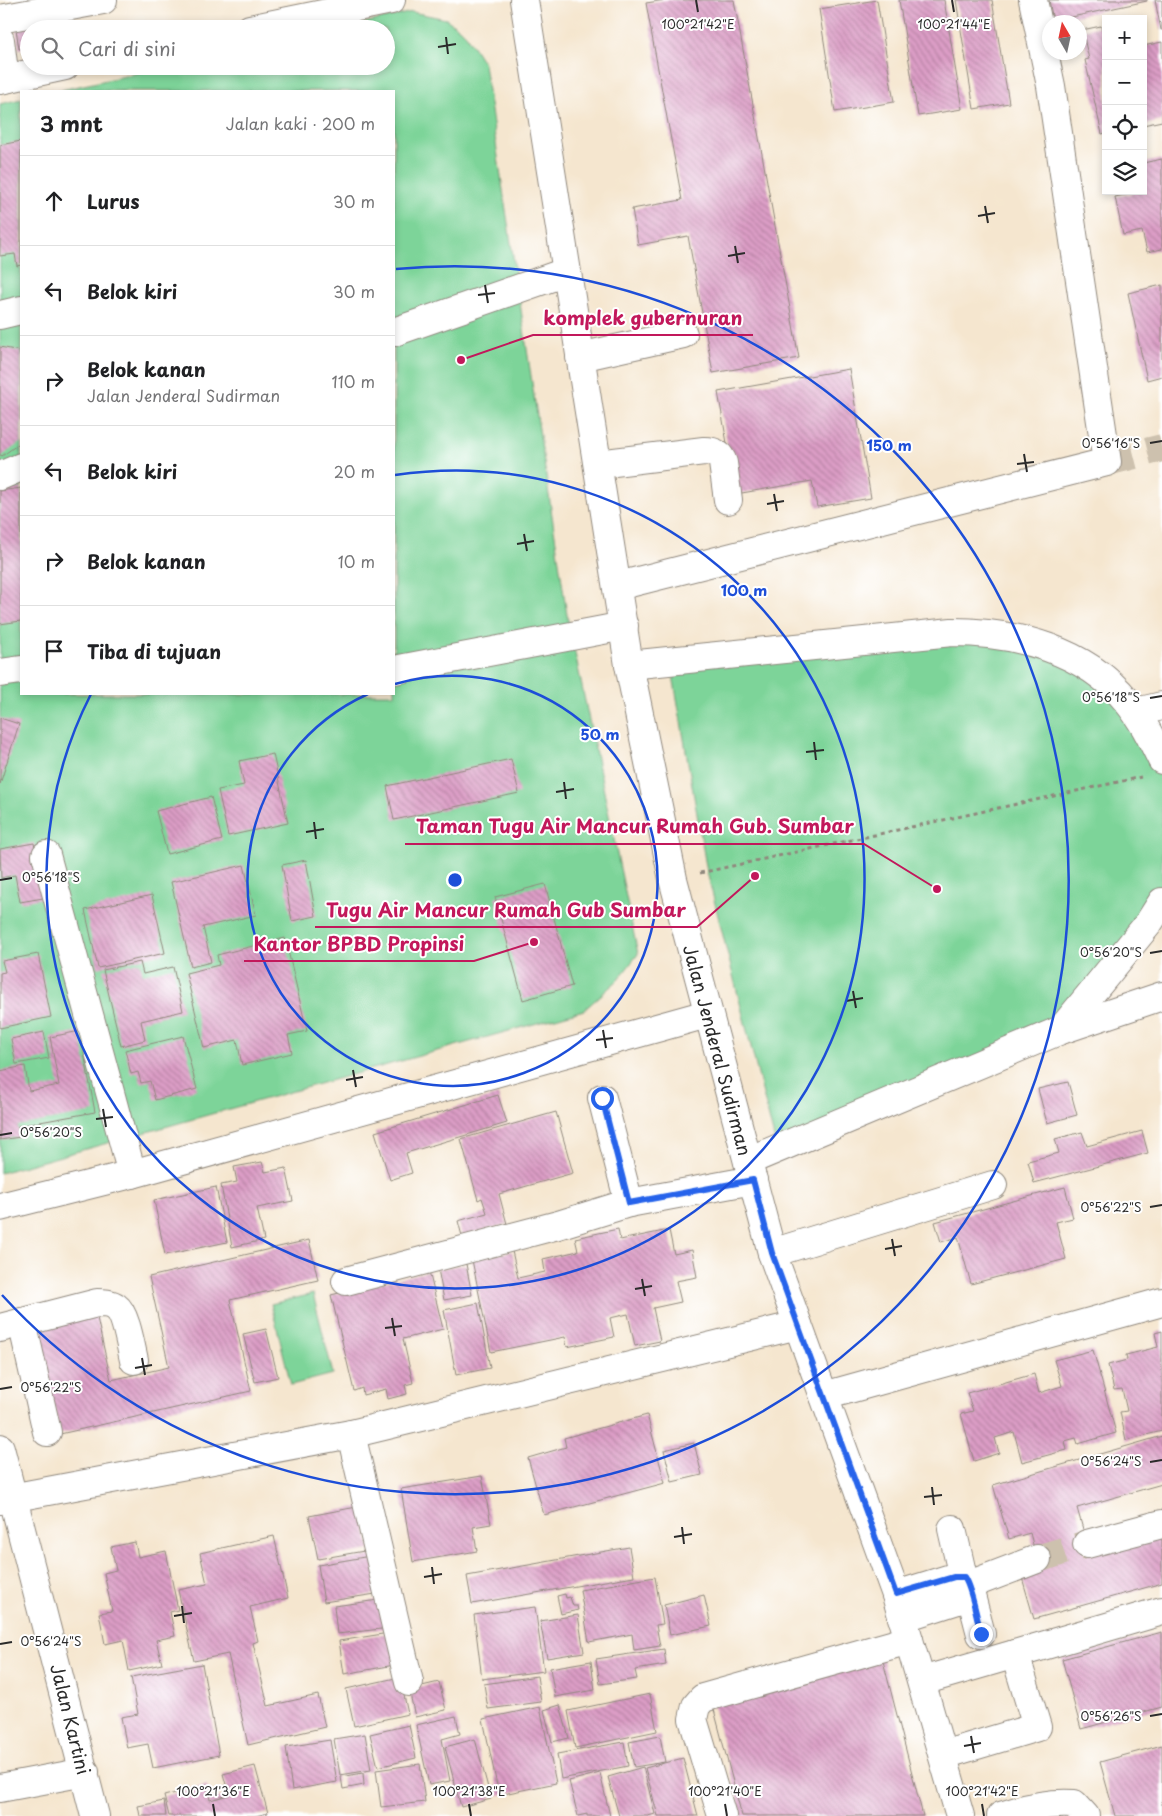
<!DOCTYPE html>
<html lang="id">
<meta charset="utf-8">
<style>
body{margin:0;font-family:"Playpen Sans",sans-serif;background:#f6f6f6;color:#202124}
.controls{position:absolute;right:15px;top:15px;display:grid;overflow:hidden;border-radius:0px;box-shadow:0 2px 8px #0003}
.controls button{width:45px;height:45px;display:grid;place-items:center;padding:0;border:0;border-bottom:1px solid #e0e0e0;background:#fff;color:#202124;font:25px sans-serif}
.compass{position:absolute;left:1042px;top:15px;width:45px;height:45px;border-radius:50%;background:#fff;box-shadow:0 2px 8px #0003;rotate:351deg}
.stop{position:absolute;width:15px;height:15px;margin:-11px;border:4px solid #2563eb;border-radius:50%;background:#fff}
.stop.end{background:#2563eb;border-color:#fff;box-shadow:0 1px 5px #0008}
.list{margin:0;padding:0;list-style:none}
h2{display:flex;justify-content:space-between;align-items:center;height:65px;margin:0;padding:0 20px;font-size:21px}
h2 small{font-size:16px;font-weight:400;color:#757577}
.list li{display:grid;grid-template-columns:32px 1fr auto;gap:15px;align-items:center;box-sizing:border-box;height:90px;padding:0 20px;border-top:1px solid #e0e0e0}
.list b{display:block;font-size:19px;white-space:nowrap}
.list p{margin:0;font-size:16px;white-space:nowrap;color:#757577}
.list em{font-size:16px;font-style:normal;color:#757577}
.icon{flex:none;width:28px;height:28px;fill:none;stroke:currentColor;stroke-width:2;stroke-linecap:round;stroke-linejoin:round}
.map{position:relative;flex:none;width:1162px;height:1816px;overflow:hidden}
.search{position:absolute;background:#fff;box-shadow:0 2px 8px #0003;left:20px;top:20px;width:375px;height:55px;display:flex;align-items:center;gap:12px;box-sizing:border-box;padding:0 18px;border-radius:28px;color:#757577;font-size:19px}
.panel{position:absolute;background:#fff;box-shadow:0 2px 8px #0003;left:20px;top:90px;width:375px;height:605px;border-radius:0px}
.map>svg:first-child{display:block}
.green{fill:#7dd499;stroke:#548062}
.building{fill:url(#building-back-hatch)}
.lines{fill:none;stroke-linecap:round;stroke-linejoin:round}
.minor-tunnel{stroke:#cdc1ae;stroke-width:28;stroke-dasharray:28 14;stroke-linecap:butt}
.minor-casing{stroke:#90887d;stroke-width:30}
.major-casing{stroke:#90887d;stroke-width:30}
.path{stroke:#90887d;stroke-width:3;stroke-dasharray:4 4;stroke-linecap:butt}
.minor{stroke:#fff;stroke-width:28}
.major{stroke:#fff;stroke-width:28}
.route{stroke:#2563eb;stroke-width:6}
.ticks{fill:none;stroke:#2b2b2b;stroke-width:2}
.ring{fill:none;stroke:#1d4ed8;stroke-width:2.5}
.labels{text-anchor:middle;dominant-baseline:central;stroke-width:4;stroke-linejoin:round;paint-order:stroke}
.street-label{font-size:18px;fill:#2b2b2b;stroke:#fff}
.ticks-label{font-size:12px;text-anchor:middle;fill:#2b2b2b;stroke:#fff;stroke-width:4;stroke-linejoin:round;paint-order:stroke}
.centre{fill:#1d4ed8;stroke:#fff;stroke-width:2.5}
.ring-label{font-size:15px;text-anchor:middle;font-weight:bold;fill:#1d4ed8;stroke:#fff;stroke-width:4;stroke-linejoin:round;paint-order:stroke}
.leader{fill:none;stroke:#c2185b;stroke-width:2}
.callout-dot{fill:#c2185b;stroke:#fff;stroke-width:2}
.callout-label{font-size:19px;text-anchor:middle;font-weight:bold;fill:#c2185b;stroke:#fff;stroke-width:4;stroke-linejoin:round;paint-order:stroke}
</style>
<div class="map">
<svg width="1162" height="1816" viewBox="0 0 1162 1816">
<defs>
<pattern id="building-back-hatch" width="6" height="6" patternUnits="userSpaceOnUse" patternTransform="scale(1.25)"><rect width="6" height="6" fill="#dc9dc6"/><path d="M-1 5l2 2M0 0l6 6M5-1l2 2" fill="none" stroke="#b380a1"/></pattern>
</defs>
<rect width="100%" height="100%" fill="#fff"/>
<filter id="ink" filterUnits="userSpaceOnUse"><feTurbulence type="fractalNoise" baseFrequency=".02" numOctaves="2"/><feDisplacementMap in="SourceGraphic" scale="10" xChannelSelector="R" yChannelSelector="G"/><feConvolveMatrix kernelMatrix="1 2 1 2 8 2 1 2 1" color-interpolation-filters="sRGB"/></filter>
<filter id="wash" filterUnits="userSpaceOnUse"><feTurbulence type="fractalNoise" baseFrequency=".0096" numOctaves="4" result="noise"/><feDisplacementMap in="SourceGraphic" scale="20" xChannelSelector="R" yChannelSelector="G"/><feGaussianBlur stdDeviation="1.12" result="paint"/><feColorMatrix in="noise" values="0 0 0 0 0 0 0 0 0 0 0 0 0 0 0 0 0 1.4 0 .05"/><feComposite in="paint" operator="in"/></filter>
<g filter="url(#wash)">
<rect width="100%" height="100%" fill="#f5e6cf"/>
<!-- green -->
<g class="green">
<polygon points="412,12 446,19 464,32 484,64 567,615 638,954 618,980 584,1010 0,1173 0,104 21,99 21,694 394,694 394,91 57,91 169,66 386,66 386,29 338,29"/>
<polygon points="976,630 1077,653 1162,732 1162,906 1073,1023 776,1146 707,872 670,658"/>
<polygon points="313,1294 333,1374 291,1385 271,1304"/>
</g>
<g id="blocks">
<!-- building -->
<g class="building">
<polygon points="666,0 734,0 799,358 713,373 688,236 638,245 632,209 682,200 646,3"/>
<polygon points="877,0 894,102 835,112 819,9"/>
<polygon points="899,0 944,0 962,109 918,116"/>
<polygon points="956,0 992,0 1009,103 974,109"/>
<polygon points="1049,0 1147,0 1147,1 1053,21"/>
<polygon points="1155,0 1162,0 1162,30 1161,30"/>
<polygon points="37,25 38,29 29,29 29,47 19,49 16,29"/>
<polygon points="1101,26 1106,46 1106,133 1102,134 1085,60 1089,59 1082,30"/>
<polygon points="1162,42 1162,121 1143,125 1143,46"/>
<polygon points="21,141 21,265 17,266 15,254 0,256 0,145"/>
<polygon points="1162,159 1162,249 1147,252 1142,231 1123,235 1115,197 1134,193 1133,191 1143,191 1143,163"/>
<polygon points="1162,285 1162,376 1147,380 1128,293"/>
<polygon points="0,347 20,351 21,363 21,442 2,456 0,455"/>
<polygon points="849,369 871,498 817,507 812,481 736,494 718,392"/>
<polygon points="21,488 21,621 0,624 0,491"/>
<polygon points="0,718 19,724 0,784"/>
<polygon points="273,754 288,823 228,836 218,790 244,785 239,761"/>
<polygon points="511,759 519,793 394,820 387,786"/>
<polygon points="211,797 222,840 167,854 156,811"/>
<polygon points="34,843 43,898 20,902 15,875 1,878 0,849"/>
<polygon points="306,860 316,916 292,921 282,865"/>
<polygon points="244,865 256,915 203,927 211,962 191,967 171,882"/>
<polygon points="545,884 572,986 523,1000 495,897"/>
<polygon points="152,895 165,953 98,968 85,910"/>
<polygon points="285,938 307,1031 288,1035 292,1053 242,1065 237,1040 204,1048 186,973 219,965 217,955"/>
<polygon points="38,954 51,1017 0,1028 0,973 5,972 2,961"/>
<polygon points="140,962 143,974 173,967 183,1011 141,1021 145,1040 121,1046 103,970"/>
<polygon points="80,1031 95,1112 18,1126 20,1137 0,1140 0,1071 25,1066 29,1091 59,1085 50,1037"/>
<polygon points="44,1032 49,1058 16,1064 11,1039"/>
<polygon points="183,1036 197,1089 155,1100 150,1081 141,1083 138,1072 131,1074 125,1050"/>
<polygon points="1068,1082 1077,1115 1047,1123 1038,1089"/>
<polygon points="498,1095 507,1123 406,1153 412,1173 390,1180 375,1132"/>
<polygon points="556,1112 573,1173 499,1194 507,1224 462,1236 458,1221 487,1213 482,1198 478,1200 461,1139"/>
<polygon points="1142,1131 1148,1153 1034,1183 1028,1161 1059,1153 1055,1139 1082,1132 1087,1146"/>
<polygon points="262,1162 265,1172 286,1168 293,1201 257,1208 264,1240 232,1247 221,1185 237,1182 234,1167"/>
<polygon points="216,1187 227,1242 165,1255 154,1200"/>
<polygon points="1065,1187 1073,1218 1056,1222 1066,1259 971,1284 958,1237 941,1242 935,1222"/>
<polygon points="618,1229 620,1240 669,1230 674,1254 692,1250 697,1277 676,1281 681,1302 653,1308 660,1341 635,1346 628,1314 610,1318 614,1337 567,1347 565,1337 491,1352 472,1260 512,1251 518,1278 545,1272 543,1259 578,1251 575,1238"/>
<polygon points="309,1240 318,1280 230,1300 251,1391 60,1434 34,1323 95,1309 111,1380 169,1367 149,1277"/>
<polygon points="466,1264 472,1295 444,1300 438,1269"/>
<polygon points="429,1271 443,1329 403,1339 413,1383 405,1385 407,1394 388,1399 386,1389 363,1395 362,1388 354,1391 331,1295"/>
<polygon points="478,1303 490,1368 456,1375 444,1310"/>
<polygon points="266,1329 278,1377 255,1382 243,1334"/>
<polygon points="1162,1331 1162,1431 1126,1440 1120,1412 1127,1411 1122,1389 1114,1390 1108,1365 1127,1360 1126,1355 1158,1347 1155,1333"/>
<polygon points="1093,1350 1116,1433 1078,1444 1076,1438 1065,1441 1067,1450 1022,1462 1014,1432 995,1438 999,1453 974,1461 961,1414 973,1411 967,1393 1034,1374 1039,1393 1062,1386 1054,1360"/>
<polygon points="647,1415 665,1483 544,1515 528,1458 566,1447 564,1438"/>
<polygon points="1162,1436 1162,1484 1077,1508 1090,1554 1162,1534 1162,1583 1034,1619 1021,1574 1039,1568 1030,1533 1009,1539 993,1485"/>
<polygon points="694,1443 702,1475 672,1482 664,1450"/>
<polygon points="482,1476 491,1524 473,1527 477,1551 413,1562 401,1489"/>
<polygon points="362,1506 370,1550 318,1559 309,1516"/>
<polygon points="274,1536 288,1598 250,1607 258,1641 253,1643 268,1706 318,1695 325,1727 248,1745 228,1654 194,1661 178,1590 207,1584 200,1553"/>
<polygon points="135,1542 138,1557 166,1551 178,1610 170,1612 175,1636 156,1640 162,1664 129,1671 123,1640 105,1644 99,1613 112,1611 104,1573 116,1570 111,1547"/>
<polygon points="629,1547 634,1576 472,1604 467,1576"/>
<polygon points="376,1555 382,1593 324,1602 318,1565"/>
<polygon points="655,1577 663,1624 656,1625 660,1646 634,1650 632,1634 589,1642 580,1590"/>
<polygon points="565,1594 566,1598 570,1597 573,1606 577,1606 578,1610 561,1614 557,1596"/>
<polygon points="704,1595 711,1626 670,1635 664,1605"/>
<polygon points="386,1599 390,1628 337,1634 334,1606"/>
<polygon points="535,1607 544,1671 482,1679 474,1615"/>
<polygon points="578,1615 584,1652 547,1658 540,1621"/>
<polygon points="395,1632 400,1664 344,1674 339,1641"/>
<polygon points="1162,1632 1162,1707 1081,1729 1062,1659"/>
<polygon points="664,1649 666,1665 635,1670 637,1679 600,1684 596,1659"/>
<polygon points="882,1657 923,1816 742,1816 712,1702"/>
<polygon points="591,1661 595,1690 555,1697 550,1668"/>
<polygon points="202,1664 219,1755 153,1768 148,1744 127,1748 121,1717 138,1714 131,1677"/>
<polygon points="537,1676 541,1702 488,1709 484,1684"/>
<polygon points="400,1677 408,1714 354,1726 346,1689"/>
<polygon points="439,1682 446,1710 415,1717 409,1689"/>
<polygon points="650,1694 657,1731 575,1748 568,1711"/>
<polygon points="560,1705 569,1738 552,1742 544,1710"/>
<polygon points="540,1707 556,1783 499,1795 483,1719"/>
<polygon points="456,1716 460,1734 442,1739 450,1781 429,1785 416,1725"/>
<polygon points="409,1725 416,1758 378,1767 370,1734"/>
<polygon points="365,1734 371,1770 340,1775 334,1739"/>
<polygon points="660,1736 665,1762 634,1767 629,1742"/>
<polygon points="475,1739 491,1799 461,1807 445,1747"/>
<polygon points="330,1740 337,1782 292,1790 286,1747"/>
<polygon points="624,1742 628,1766 561,1779 557,1754"/>
<polygon points="1162,1745 1162,1816 1115,1816 1100,1762"/>
<polygon points="683,1758 698,1816 658,1816 645,1768"/>
<polygon points="420,1764 425,1802 381,1807 376,1770"/>
<polygon points="255,1766 268,1813 255,1816 169,1816 164,1796 207,1785 210,1800 229,1795 223,1774"/>
<polygon points="643,1767 655,1814 648,1816 619,1816 608,1777"/>
<polygon points="363,1773 364,1785 343,1789 341,1777"/>
<polygon points="600,1773 610,1816 587,1816 587,1814 578,1816 569,1781"/>
<polygon points="164,1801 166,1816 140,1816 138,1806"/>
</g>
</g>
</g>
<g filter="url(#ink)">
<use href="#blocks" fill-opacity="0" stroke="#90887d" stroke-width="1"/>
<g class="lines">
<!-- minor-tunnel -->
<g class="minor-tunnel">
<polyline points="1107,462 1162,448"/>
<polyline points="1037,1559 1087,1544"/>
</g>
<!-- minor casing -->
<g class="minor-casing">
<g id="minor">
<polyline points="0,19 103,0"/>
<polyline points="250,29 391,0"/>
<polyline points="0,40 5,79"/>
<polyline points="0,80 65,66"/>
<polyline points="0,315 21,310"/>
<polyline points="394,332 566,272"/>
<polyline points="580,357 683,334"/>
<path d="M 598,464 L 704,451 C 714,451 720,453 723,463 L 728,500"/>
<polyline points="0,476 21,467"/>
<polyline points="618,586 1107,462 1051,86 1033,0"/>
<path d="M 629,665 L 952,632 C 1016,632 1085,650 1127,701 C 1142,719 1152,740 1162,760"/>
<polyline points="394,670 624,626"/>
<polyline points="0,673 21,670"/>
<polyline points="1136,712 1162,706"/>
<polyline points="46,855 132,1174"/>
<polyline points="1061,1030 1162,996"/>
<polyline points="602,1098 629,1203"/>
<polyline points="748,1161 1061,1030 1148,924 1162,902"/>
<polyline points="0,1207 132,1174 707,1014"/>
<polyline points="772,1253 993,1185"/>
<polyline points="346,1281 558,1225 629,1203 753,1180"/>
<polyline points="22,1322 47,1432"/>
<path d="M 0,1328 L 97,1303 C 103,1303 111,1303 116,1307 C 126,1314 131,1348 134,1360"/>
<polyline points="824,1396 1162,1302"/>
<polyline points="351,1434 409,1682"/>
<polyline points="0,1448 95,1816"/>
<polyline points="0,1500 351,1434 798,1325"/>
<polyline points="952,1529 963,1577"/>
<polyline points="1087,1544 1162,1524"/>
<polyline points="969,1585 1037,1559"/>
<polyline points="970,1592 981,1634"/>
<polyline points="896,1595 954,1577 963,1577 969,1585 970,1592 964,1598 902,1618"/>
<polyline points="1015,1654 1162,1611"/>
<polyline points="922,1681 1015,1654 1037,1727 943,1755"/>
<polyline points="0,1788 85,1772"/>
<polyline points="722,1816 693,1719 696,1706 703,1698 909,1640"/>
<path d="M 1001,1816 C 1024,1808 1049,1802 1074,1804 L 1085,1816"/>
</g>
</g>
<!-- major casing -->
<g class="major-casing">
<polyline id="major" points="524,0 629,665 673,879 772,1253 896,1595 960,1816"/>
</g>
<!-- path -->
<polyline class="path" points="700,873 1141,777"/>
<!-- minor -->
<use href="#minor" class="minor"/>
<!-- major -->
<use href="#major" class="major"/>
</g>
</g>
<g class="lines" filter="url(#ink)">
<!-- route -->
<path class="route" d="M 602,1098 L 629,1203 L 753,1180 L 772,1253 L 896,1594 L 954,1577 L 964,1577 C 972,1589 977,1619 981,1634"/>
</g>
<!-- ticks -->
<path class="ticks" d="M 696,0 L 698,12M 952,0 L 954,12M 446,37 L 448,54M 438,47 L 456,44M 985,206 L 988,223M 978,216 L 995,213M 735,246 L 738,263M 728,256 L 745,253M 485,285 L 488,303M 478,295 L 495,293M 1150,443 L 1162,441M 1024,454 L 1027,472M 1017,464 L 1034,462M 774,494 L 777,511M 767,504 L 784,501M 524,534 L 527,551M 517,544 L 534,541M 1150,698 L 1162,696M 814,742 L 816,760M 806,752 L 824,750M 564,782 L 566,799M 556,792 L 574,789M 314,822 L 316,839M 306,832 L 324,829M 0,880 L 12,878M 1150,953 L 1162,951M 853,991 L 856,1008M 846,1001 L 863,998M 603,1030 L 606,1048M 596,1040 L 613,1038M 353,1070 L 356,1087M 346,1080 L 363,1077M 103,1109 L 106,1127M 96,1119 L 113,1117M 0,1135 L 12,1133M 1150,1207 L 1162,1205M 892,1239 L 895,1256M 885,1249 L 902,1246M 642,1279 L 645,1296M 635,1289 L 652,1286M 392,1318 L 395,1336M 385,1328 L 402,1326M 142,1358 L 145,1375M 135,1368 L 152,1365M 0,1389 L 12,1387M 1150,1462 L 1162,1460M 932,1487 L 934,1505M 924,1497 L 942,1495M 682,1527 L 684,1544M 674,1537 L 692,1534M 432,1567 L 434,1584M 424,1577 L 442,1574M 182,1606 L 184,1623M 174,1616 L 192,1613M 0,1644 L 12,1642M 1150,1716 L 1162,1714M 971,1736 L 974,1753M 964,1746 L 981,1743M 213,1804 L 215,1816M 469,1804 L 471,1816M 725,1804 L 727,1816M 982,1804 L 984,1816"/>
<!-- distance rings -->
<g class="ring">
<path d="M395 684A205 205 0 1 1 368 694"/>
<path d="M395 475A409 409 0 1 1 91 694"/>
<path d="M396 269A614 614 0 1 1 2 1295"/>
</g>
<g class="labels">
<!-- street labels -->
<g class="street-label">
<text transform="translate(718 1050) rotate(75)">Jalan Jenderal Sudirman</text>
<text transform="translate(71 1719) rotate(76)">Jalan Kartini</text>
</g>
</g>
<g class="ticks-label">
<text x="954" y="29">100°21'44"E</text>
<text x="698" y="29">100°21'42"E</text>
<text x="1111" y="448">0°56'16"S</text>
<text x="1111" y="702">0°56'18"S</text>
<text x="51" y="882">0°56'18"S</text>
<text x="1111" y="957">0°56'20"S</text>
<text x="51" y="1137">0°56'20"S</text>
<text x="1111" y="1212">0°56'22"S</text>
<text x="51" y="1392">0°56'22"S</text>
<text x="1111" y="1466">0°56'24"S</text>
<text x="51" y="1646">0°56'24"S</text>
<text x="1111" y="1721">0°56'26"S</text>
<text x="213" y="1796">100°21'36"E</text>
<text x="469" y="1796">100°21'38"E</text>
<text x="725" y="1796">100°21'40"E</text>
<text x="982" y="1796">100°21'42"E</text>
</g>
<circle cx="455" cy="880" r="8" class="centre"/>
<g class="ring-label">
<text x="889" y="451">150 m</text>
<text x="744" y="596">100 m</text>
<text x="600" y="740">50 m</text>
</g>
<!-- callouts -->
<path class="leader" d="M461 360L533 335H753M937 889L864 844H405M755 876L697 927H315M534 942L474 961H244"/>
<g class="callout-dot">
<circle cx="461" cy="360" r="5"/>
<circle cx="937" cy="889" r="5"/>
<circle cx="755" cy="876" r="5"/>
<circle cx="534" cy="942" r="5"/>
</g>
<g class="callout-label">
<text x="643" y="325">komplek gubernuran</text>
<text x="635" y="833">Taman Tugu Air Mancur Rumah Gub. Sumbar</text>
<text x="506" y="917">Tugu Air Mancur Rumah Gub Sumbar</text>
<text x="359" y="951">Kantor BPBD Propinsi</text>
</g>
</svg>
<div class="controls">
<button>+</button>
<button>−</button>
<button><svg class="icon" aria-label="locate" viewBox="0 0 24 24"><circle cx="12" cy="12" r="6"/><path d="M12 2v4M12 18v4M2 12h4M18 12h4"/></svg></button>
<button><svg class="icon" aria-label="layers" viewBox="0 0 24 24"><path d="M12 4l9 5-9 5-9-5zM3 14l9 5 9-5"/></svg></button>
</div>
<svg class="compass" viewBox="-18 -18 36 36"><path d="M0-13l5 13h-10z" fill="#e53935"/><path d="M0 13l5-13h-10z" fill="#757577"/></svg>
<div class="stop" style="left:602px;top:1098px"></div>
<div class="stop end" style="left:981px;top:1634px"></div>
<div class="search"><svg class="icon" aria-label="search" viewBox="0 0 24 24"><circle cx="10" cy="10" r="6"/><path d="M15 15l6 6"/></svg>Cari di sini</div>
<section class="panel">
<h2>3 mnt<small>Jalan kaki · 200 m</small></h2>
<ul class="list">
<li><svg class="icon" aria-label="ahead" viewBox="0 0 24 24"><path d="M12 20V5M6 11l6-6 6 6"/></svg><div><b>Lurus</b></div><em>30 m</em></li>
<li><svg class="icon" aria-label="left" viewBox="0 0 24 24"><path d="M17 20v-9H6M10 6l-5 5 5 5"/></svg><div><b>Belok kiri</b></div><em>30 m</em></li>
<li><svg class="icon" aria-label="right" viewBox="0 0 24 24"><path d="M7 20v-9h11M14 6l5 5-5 5"/></svg><div><b>Belok kanan</b><p>Jalan Jenderal Sudirman</p></div><em>110 m</em></li>
<li><svg class="icon" aria-label="left" viewBox="0 0 24 24"><path d="M17 20v-9H6M10 6l-5 5 5 5"/></svg><div><b>Belok kiri</b></div><em>20 m</em></li>
<li><svg class="icon" aria-label="right" viewBox="0 0 24 24"><path d="M7 20v-9h11M14 6l5 5-5 5"/></svg><div><b>Belok kanan</b></div><em>10 m</em></li>
<li><svg class="icon" aria-label="arrive" viewBox="0 0 24 24"><path d="M6 21V4h12l-3 4 3 4H6"/></svg><div><b>Tiba di tujuan</b></div></li>
</ul>
</section>
</div>
